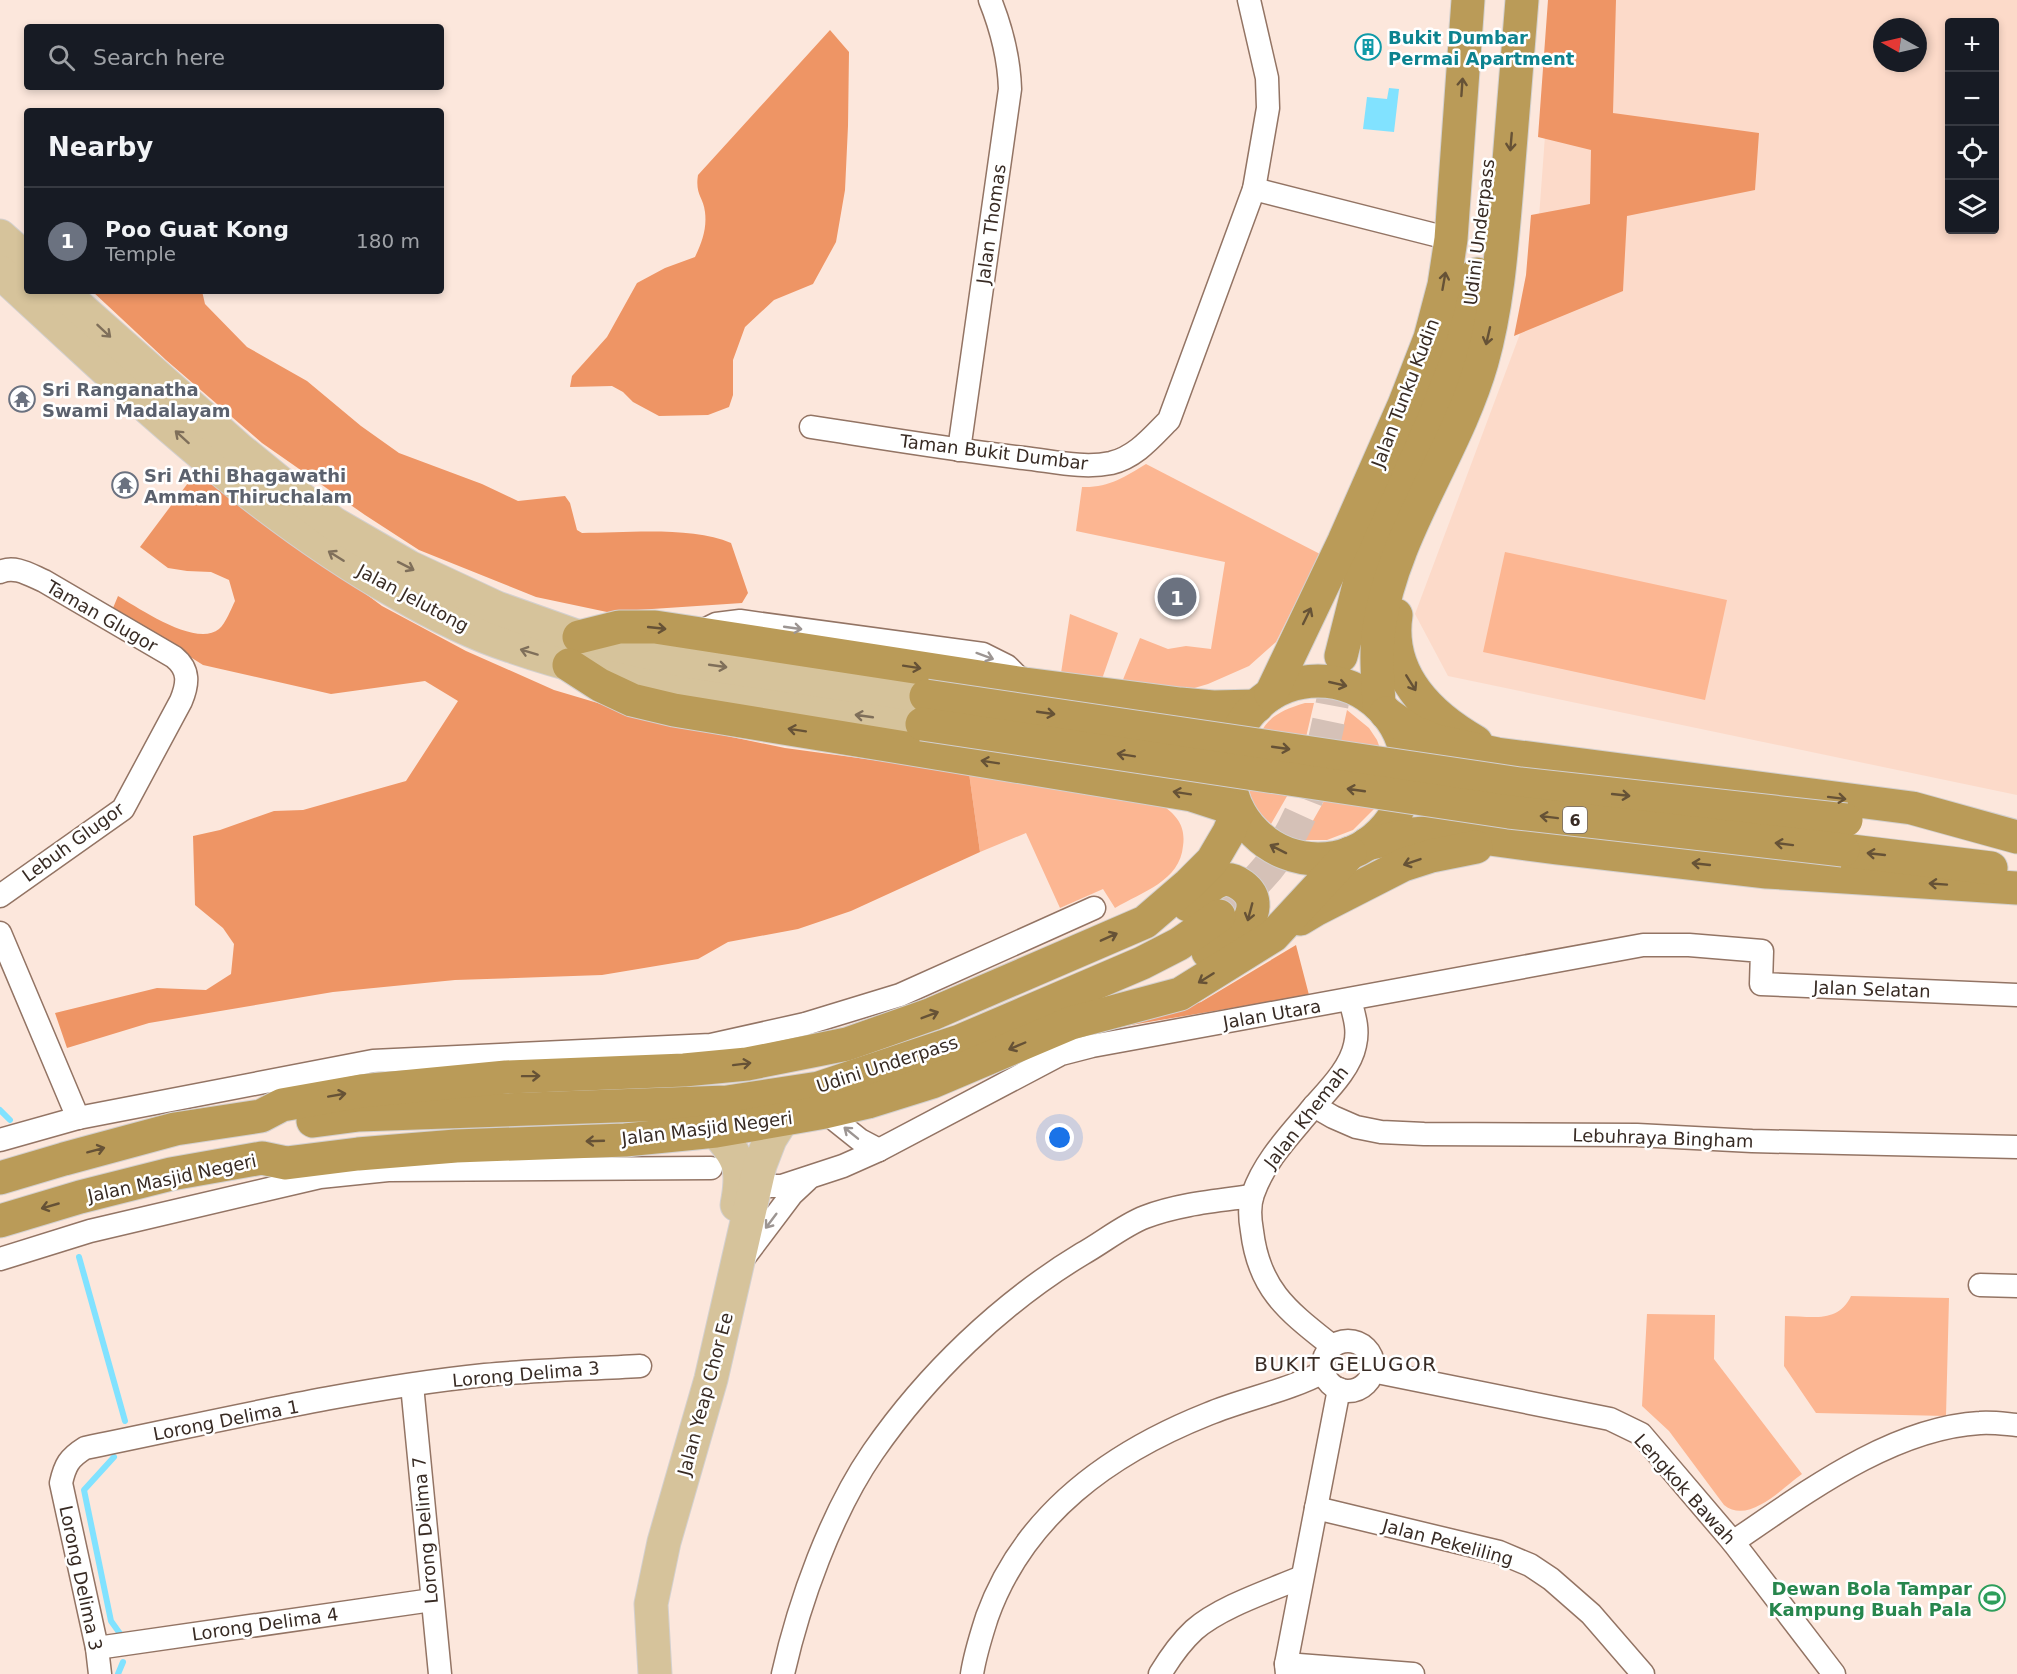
<!DOCTYPE html>
<meta charset="utf-8">
<style>
body{margin:0;font-family:"DejaVu Sans",sans-serif;background:#20242c;color:#f1f3f6}
.controls{position:absolute;right:18px;top:18px;display:grid;overflow:hidden;border-radius:6px;box-shadow:0 3px 9px #0003}
.controls button{width:54px;height:54px;display:grid;place-items:center;padding:0;border:0;border-bottom:2px solid #363941;background:#171b24;color:#f1f3f6;font:30px sans-serif}
.compass{position:absolute;left:1873px;top:18px;width:54px;height:54px;border-radius:50%;background:#171b24;box-shadow:0 3px 9px #0003;rotate:278deg}
.you{position:absolute;left:1060px;top:1138px;width:21px;height:21px;margin:-15px;border:4px solid #fff;border-radius:50%;background:#1a73e8;box-shadow:0 0 0 9px #1a73e833}
.badge{display:grid;place-items:center;width:39px;height:39px;border-radius:50%;background:#1a73e8;color:#fff;font-size:20px;font-weight:700}
.pin{position:absolute;translate:-50% -50%;border:3px solid #fff;box-shadow:0 2px 6px #0006}
.list{margin:0;padding:0;list-style:none}
h2{display:flex;justify-content:space-between;align-items:center;height:78px;margin:0;padding:0 24px;font-size:26px}
h2 small{font-size:20px;font-weight:400;color:#9ea1a6}
.list li{display:grid;grid-template-columns:39px 1fr auto;gap:18px;align-items:center;box-sizing:border-box;height:108px;padding:0 24px;border-top:2px solid #363941}
.list b{display:block;font-size:22px;white-space:nowrap}
.list p{margin:0;font-size:20px;white-space:nowrap;color:#9ea1a6}
.list em{font-size:20px;font-style:normal;color:#9ea1a6}
.icon{flex:none;width:33px;height:33px;fill:none;stroke:currentColor;stroke-width:2;stroke-linecap:round;stroke-linejoin:round}
.map{position:relative;flex:none;width:2017px;height:1674px;overflow:hidden}
.search{position:absolute;background:#171b24;box-shadow:0 3px 9px #0003;left:24px;top:24px;width:420px;height:66px;display:flex;align-items:center;gap:15px;box-sizing:border-box;padding:0 21px;border-radius:6px;color:#9ea1a6;font-size:22px}
.panel{position:absolute;background:#171b24;box-shadow:0 3px 9px #0003;left:24px;top:108px;width:420px;height:186px;border-radius:6px}
.map>svg:first-child{display:block}
.built{fill:#fcdac9;fill-rule:evenodd}
.green{fill:#fcb692}
.forest{fill:#ee9565}
.water{fill:#81e2ff}
.lines{fill:none;stroke-linecap:round;stroke-linejoin:round}
.stream{stroke:#81e2ff;stroke-width:6}
.highway-tunnel{stroke:#d5c1b7;stroke-width:33;stroke-dasharray:33 16;stroke-linecap:butt}
.street-casing{stroke:#937464;stroke-width:25}
.primary-casing{stroke:#d3d0cf;stroke-width:35}
.highway-casing{stroke:#d3d0cf;stroke-width:35}
.street{stroke:#fff;stroke-width:22}
.primary{stroke:#d6c39b;stroke-width:33}
.highway{stroke:#ba9b58;stroke-width:33}
.highway-bridge-casing{stroke:#d3d0cf;stroke-width:35;stroke-linecap:butt}
.highway-bridge{stroke:#ba9b58;stroke-width:33}
.oneway{stroke:#665236}
.oneway2{stroke:#7f6f5a}
.oneway3{stroke:#9c9592}
.labels{text-anchor:middle;dominant-baseline:central;stroke-width:5;stroke-linejoin:round;paint-order:stroke}
.shield{fill:#fff;stroke:#746b66;stroke-width:1.5}
.shield-label{font-size:16px;font-weight:bold;fill:#382b24}
.culture-label{font-size:18px;font-weight:bold;fill:#0d838f;stroke:#fff;text-anchor:start}
.street-label{font-size:18px;fill:#382b24;stroke:#fff}
.worship-label{font-size:18px;font-weight:bold;fill:#5b616d;stroke:#fff;text-anchor:start}
.leisure-label{font-size:18px;font-weight:bold;fill:#27864d;stroke:#fff;text-anchor:end}
.neighbourhood-label{font-size:20px;letter-spacing:1.5px;fill:#382b24;stroke:#fff}
</style>
<div class="map">
<svg width="2017" height="1674" viewBox="0 0 2017 1674">
<rect width="100%" height="100%" fill="#fce7dc"/>
<!-- built -->
<path class="built" d="M 1555,0 L 2017,0 L 2017,795 L 1448,676 L 1415,614 L 1533,299 ZM 1950,22 L 1994,22 L 1994,230 L 1950,230 ZM 1882,27 L 1918,27 L 1918,63 L 1882,63 Z"/>
<!-- green -->
<g class="green">
<path d="M 1146,464 L 1320,554 L 1276,642 L 1249,666 L 1208,684 L 1191,689 L 1122,682 L 1140,638 L 1168,649 L 1186,646 L 1211,649 L 1225,562 L 1076,531 L 1082,487 C 1108,488 1125,477 1146,464 Z"/>
<polygon points="1505,552 1727,600 1705,700 1483,652"/>
<polygon points="1070,614 1118,633 1102,679 1061,673"/>
<path d="M 1305,703 L 1314,703 L 1299,767 L 1290,791 L 1271,824 C 1248,803 1244,785 1252,756 C 1261,723 1271,713 1305,703 Z"/>
<polygon points="1347,710 1369,728 1377,740 1382,754 1380,797 1374,809 1353,830 1327,840 1302,840 1323,803 1334,769"/>
<path d="M 969,773 L 1161,804 C 1176,815 1186,825 1183,846 C 1180,881 1142,892 1115,908 L 1103,889 L 1060,908 L 1026,833 L 980,852 Z"/>
<path d="M 1851,1296 L 1949,1298 L 1946,1416 L 1816,1413 L 1784,1366 L 1785,1316 C 1811,1316 1838,1324 1851,1296 Z"/>
<path d="M 1647,1314 L 1715,1315 L 1714,1359 L 1802,1474 C 1782,1488 1749,1525 1724,1505 L 1669,1431 L 1642,1406 Z"/>
</g>
<!-- forest -->
<g class="forest">
<polygon points="1548,0 1616,0 1613,113 1759,133 1755,190 1627,216 1623,291 1514,336 1526,275 1531,215 1590,204 1591,150 1538,137"/>
<path d="M 830,30 L 849,52 L 848,126 L 845,190 L 836,242 L 813,284 L 774,300 L 745,327 L 733,360 L 733,395 L 729,407 L 708,415 L 659,416 L 633,402 L 623,392 L 612,386 L 570,387 L 572,376 L 607,337 L 637,283 L 665,268 L 695,257 C 702,242 707,229 705,212 C 703,196 695,195 698,175 Z"/>
<path d="M 92,291 L 202,291 L 205,304 L 247,347 L 307,381 L 361,426 L 399,453 L 482,484 L 518,501 L 565,496 L 570,503 L 577,530 L 582,533 C 625,533 692,526 731,543 L 748,593 L 742,603 L 607,612 L 536,597 L 419,550 L 365,515 L 262,443 L 166,360 Z"/>
<path d="M 200,467 L 231,494 L 382,606 L 466,651 L 554,690 L 665,723 L 785,748 L 969,773 L 980,852 L 851,911 L 798,929 L 728,942 L 698,959 L 602,975 L 455,980 L 333,992 L 149,1023 L 67,1048 L 55,1013 L 157,988 L 206,990 L 231,974 L 234,944 L 223,928 L 195,905 L 193,836 L 220,830 L 274,811 L 303,810 L 406,781 L 458,701 L 425,681 L 331,694 L 203,665 L 113,608 L 118,596 C 139,608 196,648 219,629 C 226,623 231,609 235,601 L 229,580 L 211,572 L 187,571 L 168,568 L 140,547 Z"/>
<polygon points="1296,945 1309,995 1119,1027 1201,1002"/>
</g>
<!-- water -->
<polygon class="water" points="1389,88 1399,89 1394,132 1363,129 1367,97 1387,99"/>
<g class="lines">
<!-- stream -->
<g class="stream">
<polyline points="0,1110 10,1120"/>
<polyline points="79,1257 125,1421"/>
<polyline points="114,1457 84,1490 111,1621 121,1635"/>
<polyline points="118,1674 123,1662"/>
</g>
<!-- highway-tunnel -->
<path class="highway-tunnel" d="M 1219,916 C 1239,898 1261,879 1277,856 C 1318,796 1328,726 1341,656"/>
<!-- street casing -->
<g class="street-casing">
<g id="street">
<polyline points="1254,189 1451,239"/>
<path d="M 811,427 C 882,438 953,450 1024,458 C 1052,461 1083,469 1111,463 C 1136,457 1152,437 1169,420 L 1254,189 L 1268,108 L 1267,78 L 1249,0"/>
<path d="M 959,450 L 1010,89 C 1009,57 1002,30 990,0"/>
<path d="M 0,572 C 15,565 30,575 44,581 L 174,657 C 190,670 188,684 181,701 L 123,809 L 0,896"/>
<polyline points="704,630 716,624 740,621 983,654 1007,666 1025,684"/>
<polyline points="0,933 78,1118"/>
<polyline points="1314,1106 1333,1117 1356,1127 1381,1132 1424,1134 1637,1135 1752,1141 2017,1147"/>
<polyline points="825,1112 860,1140 879,1150"/>
<polyline points="0,1140 78,1118 373,1061 711,1045 805,1024 900,995 1094,908"/>
<polyline points="757,1181 769,1186 782,1186 843,1166 879,1150 1061,1054 1092,1046 1643,945 1689,945 1762,951 1761,984 2017,995"/>
<polyline points="0,1259 90,1231 320,1177 388,1170 711,1168"/>
<polyline points="743,1259 792,1194 807,1180"/>
<polyline points="1980,1285 2017,1286"/>
<circle cx="1348" cy="1366" r="25"/>
<path d="M 1332,1346 C 1288,1311 1259,1290 1252,1231 C 1250,1220 1249,1205 1253,1194 C 1264,1162 1288,1137 1309,1112 C 1325,1093 1350,1070 1355,1045 C 1359,1029 1354,1015 1350,1000"/>
<polyline points="1372,1371 1610,1419 1641,1434 1733,1542 1834,1674"/>
<polyline points="412,1385 440,1674"/>
<polyline points="1316,1508 1499,1552 1530,1565 1551,1579 1591,1614 1643,1674"/>
<path d="M 1733,1542 C 1804,1494 1891,1428 1980,1423 C 1992,1422 2005,1424 2017,1425"/>
<polyline points="97,1648 432,1600"/>
<polyline points="1286,1664 1413,1674"/>
<path d="M 100,1674 L 97,1648 L 61,1483 C 65,1465 69,1458 85,1448 C 218,1421 351,1389 485,1375 C 536,1370 588,1369 640,1366"/>
<path d="M 783,1674 C 799,1602 831,1513 873,1452 C 927,1374 1001,1303 1082,1254 C 1102,1243 1124,1225 1145,1217 C 1179,1204 1216,1201 1252,1196"/>
<path d="M 972,1674 C 975,1654 981,1636 987,1617 C 1024,1514 1110,1453 1208,1414 C 1244,1399 1290,1390 1323,1372"/>
<path d="M 1160,1674 C 1169,1659 1181,1642 1194,1630 C 1220,1607 1269,1591 1302,1577"/>
<polyline points="1287,1674 1286,1664 1339,1389"/>
</g>
</g>
<!-- primary casing -->
<g class="primary-casing">
<g id="primary">
<polyline points="0,236 27,260"/>
<path d="M 0,272 C 125,387 248,508 396,592 C 432,613 470,633 511,646 C 643,692 784,705 922,724"/>
<polyline points="61,291 240,450 288,489 333,523 409,567 497,608 579,637 685,661 926,696"/>
<path d="M 716,1131 C 740,1158 744,1169 737,1205"/>
<polyline points="655,1674 651,1604 664,1542 711,1379 760,1165 770,1139 782,1120"/>
</g>
</g>
<!-- highway casing -->
<g class="highway-casing">
<g id="highway">
<path d="M 1396,615 C 1387,675 1429,715 1476,742"/>
<polyline points="579,637 619,627 655,627 1025,684 1180,704 1213,707 1257,706"/>
<polyline points="1341,656 1366,557 1395,486 1434,414 1465,332 1473,300 1477,274"/>
<circle cx="1318" cy="770" r="89"/>
<polyline points="1271,694 1344,541 1404,405 1430,338 1444,285 1451,239 1468,0"/>
<path d="M 1379,705 C 1378,680 1375,654 1379,628 C 1393,533 1456,453 1482,362 C 1498,305 1502,245 1507,186 C 1512,124 1517,62 1522,0"/>
<polyline points="1386,713 1412,731 1436,741 1497,754 1912,808 2017,837"/>
<polyline points="1367,844 1413,834 1438,832 1557,848 1767,872 2017,888"/>
<polyline points="1843,850 1991,868"/>
<path d="M 1188,905 C 1198,897 1210,883 1222,880 C 1235,877 1252,890 1253,903 C 1254,913 1247,926 1241,933 C 1233,941 1218,946 1208,952"/>
<polyline points="1300,919 1315,910 1403,865 1431,856 1476,847"/>
<polyline points="313,1121 359,1115 727,1102 819,1088 960,1041 1142,963 1179,944 1219,916"/>
<polyline points="0,1178 64,1159 175,1129 261,1116 282,1105 361,1091 506,1077 684,1070 747,1064 847,1044 932,1014 1145,922 1189,884 1212,861 1229,832 1238,810 1192,795 674,710 632,700 600,685 569,665"/>
<polyline points="0,1221 80,1197 171,1174 262,1158 286,1163 358,1154 456,1146 625,1140 716,1131 825,1112 868,1102 932,1082 1071,1023 1180,994 1273,936 1350,853"/>
</g>
</g>
<!-- street -->
<use href="#street" class="street"/>
<!-- primary -->
<use href="#primary" class="primary"/>
<!-- highway -->
<use href="#highway" class="highway"/>
<!-- highway-bridge casing -->
<g class="highway-bridge-casing">
<g id="highway-bridge">
<polyline points="926,696 1520,784 1846,820"/>
<polyline points="922,724 1509,812 1843,850"/>
</g>
</g>
<!-- highway-bridge -->
<use href="#highway-bridge" class="highway-bridge"/>
</g>
<!-- one-way arrows -->
<defs><path id="oneway-shaft" d="M-6 0H5M1.5-3L5.5 0L1.5 3" fill="none" stroke-width="1.6" stroke-linecap="round" stroke-linejoin="round" transform="scale(1.5)"/></defs>
<g class="oneway">
<use href="#oneway-shaft" transform="translate(1462 87) rotate(-86)"/>
<use href="#oneway-shaft" transform="translate(1511 142) rotate(95)"/>
<use href="#oneway-shaft" transform="translate(1444 281) rotate(-80)"/>
<use href="#oneway-shaft" transform="translate(1488 336) rotate(103)"/>
<use href="#oneway-shaft" transform="translate(1307 616) rotate(-64)"/>
<use href="#oneway-shaft" transform="translate(657 628) rotate(6)"/>
<use href="#oneway-shaft" transform="translate(912 667) rotate(9)"/>
<use href="#oneway-shaft" transform="translate(1411 683) rotate(58)"/>
<use href="#oneway-shaft" transform="translate(1338 684) rotate(13)"/>
<use href="#oneway-shaft" transform="translate(1046 713) rotate(8)"/>
<use href="#oneway-shaft" transform="translate(797 730) rotate(-171)"/>
<use href="#oneway-shaft" transform="translate(1281 748) rotate(8)"/>
<use href="#oneway-shaft" transform="translate(1126 755) rotate(-171)"/>
<use href="#oneway-shaft" transform="translate(990 762) rotate(-171)"/>
<use href="#oneway-shaft" transform="translate(1356 790) rotate(-172)"/>
<use href="#oneway-shaft" transform="translate(1182 793) rotate(-171)"/>
<use href="#oneway-shaft" transform="translate(1621 795) rotate(6)"/>
<use href="#oneway-shaft" transform="translate(1837 798) rotate(7)"/>
<use href="#oneway-shaft" transform="translate(1549 817) rotate(-173)"/>
<use href="#oneway-shaft" transform="translate(1784 844) rotate(-173)"/>
<use href="#oneway-shaft" transform="translate(1278 849) rotate(-153)"/>
<use href="#oneway-shaft" transform="translate(1876 854) rotate(-174)"/>
<use href="#oneway-shaft" transform="translate(1412 862) rotate(161)"/>
<use href="#oneway-shaft" transform="translate(1701 864) rotate(-174)"/>
<use href="#oneway-shaft" transform="translate(1938 884) rotate(-176)"/>
<use href="#oneway-shaft" transform="translate(1250 912) rotate(105)"/>
<use href="#oneway-shaft" transform="translate(1109 937) rotate(-24)"/>
<use href="#oneway-shaft" transform="translate(1206 978) rotate(148)"/>
<use href="#oneway-shaft" transform="translate(930 1015) rotate(-21)"/>
<use href="#oneway-shaft" transform="translate(1017 1046) rotate(157)"/>
<use href="#oneway-shaft" transform="translate(742 1064) rotate(-7)"/>
<use href="#oneway-shaft" transform="translate(531 1076) rotate(-1)"/>
<use href="#oneway-shaft" transform="translate(337 1095) rotate(-10)"/>
<use href="#oneway-shaft" transform="translate(595 1141) rotate(178)"/>
<use href="#oneway-shaft" transform="translate(96 1150) rotate(-15)"/>
<use href="#oneway-shaft" transform="translate(50 1206) rotate(164)"/>
</g>
<g class="oneway2">
<use href="#oneway-shaft" transform="translate(104 331) rotate(43)"/>
<use href="#oneway-shaft" transform="translate(182 437) rotate(-138)"/>
<use href="#oneway-shaft" transform="translate(336 556) rotate(-148)"/>
<use href="#oneway-shaft" transform="translate(406 566) rotate(27)"/>
<use href="#oneway-shaft" transform="translate(529 652) rotate(-163)"/>
<use href="#oneway-shaft" transform="translate(718 666) rotate(8)"/>
<use href="#oneway-shaft" transform="translate(864 716) rotate(-172)"/>
</g>
<g class="oneway3">
<use href="#oneway-shaft" transform="translate(793 628) rotate(8)"/>
<use href="#oneway-shaft" transform="translate(985 656) rotate(20)"/>
<use href="#oneway-shaft" transform="translate(851 1133) rotate(-141)"/>
<use href="#oneway-shaft" transform="translate(771 1221) rotate(127)"/>
</g>
<!-- icons -->
<defs>
<g id="building-ring" transform="scale(1.35)"><circle r="9.5" fill="#fff" stroke="#0f9aa8" stroke-width="1.5"/><path d="M-4-6H4V6H1V3H-1V6H-4ZM-2.5-4.3h1.7v1.8h-1.7ZM.8-4.3h1.7v1.8H.8ZM-2.5-1h1.7V.8h-1.7ZM.8-1h1.7V.8H.8Z" fill="#0f9aa8"/></g>
<g id="temple-ring" transform="scale(1.35)"><circle r="9.5" fill="#fff" stroke="#6b7280" stroke-width="1.5"/><path d="M0-6L5-2H3V0L6.5 2.5H4V6H1.5V3h-3V6H-4V2.5H-6.5L-3 0V-2H-5Z" fill="#6b7280"/></g>
<g id="stadium-ring" transform="scale(1.35)"><circle r="9.5" fill="#fff" stroke="#2e9e5b" stroke-width="1.5"/><path d="M0-5a6.5 5 0 1 0 0 10a6.5 5 0 1 0 0-10ZM-3.5-1.8h7v3.6h-7Z" fill="#2e9e5b"/></g>
</defs>
<g fill-rule="evenodd">
<use href="#building-ring" x="1368" y="47"/>
<use href="#temple-ring" x="22" y="399"/>
<use href="#temple-ring" x="125" y="485"/>
<use href="#stadium-ring" x="1992" y="1598"/>
</g>
<g class="labels">
<!-- shield labels -->
<rect class="shield" x="1563" y="807" width="24" height="26" rx="4.5"/>
<g class="shield-label">
<text x="1575" y="820">6</text>
</g>
<!-- culture labels -->
<g class="culture-label">
<text x="1388" y="37">Bukit Dumbar<tspan x="1388" dy="21">Permai Apartment</tspan></text>
</g>
<!-- street labels -->
<g class="street-label">
<text transform="translate(991 224) rotate(-82)">Jalan Thomas</text>
<text transform="translate(1479 232) rotate(-83)">Udini Underpass</text>
<text transform="translate(1405 393) rotate(-69)">Jalan Tunku Kudin</text>
<text transform="translate(994 452) rotate(7)">Taman Bukit Dumbar</text>
<text transform="translate(413 598) rotate(28)">Jalan Jelutong</text>
<text transform="translate(102 616) rotate(30)">Taman Glugor</text>
<text transform="translate(73 842) rotate(-36)">Lebuh Glugor</text>
<text transform="translate(1872 989) rotate(2)">Jalan Selatan</text>
<text transform="translate(1272 1014) rotate(-10)">Jalan Utara</text>
<text transform="translate(887 1064) rotate(-18)">Udini Underpass</text>
<text transform="translate(1306 1117) rotate(-52)">Jalan Khemah</text>
<text transform="translate(707 1128) rotate(-7)">Jalan Masjid Negeri</text>
<text transform="translate(1663 1138) rotate(2)">Lebuhraya Bingham</text>
<text transform="translate(172 1178) rotate(-12)">Jalan Masjid Negeri</text>
<text transform="translate(526 1374) rotate(-5)">Lorong Delima 3</text>
<text transform="translate(705 1394) rotate(-75)">Jalan Yeap Chor Ee</text>
<text transform="translate(226 1420) rotate(-11)">Lorong Delima 1</text>
<text transform="translate(1685 1489) rotate(48)">Lengkok Bawah</text>
<text transform="translate(425 1530) rotate(-95)">Lorong Delima 7</text>
<text transform="translate(1448 1542) rotate(15)">Jalan Pekeliling</text>
<text transform="translate(81 1578) rotate(78)">Lorong Delima 3</text>
<text transform="translate(265 1624) rotate(-8)">Lorong Delima 4</text>
</g>
<!-- worship labels -->
<g class="worship-label">
<text x="42" y="389">Sri Ranganatha<tspan x="42" dy="21">Swami Madalayam</tspan></text>
<text x="144" y="475">Sri Athi Bhagawathi<tspan x="144" dy="21">Amman Thiruchalam</tspan></text>
</g>
<!-- leisure labels -->
<g class="leisure-label">
<text x="1972" y="1588">Dewan Bola Tampar<tspan x="1972" dy="21">Kampung Buah Pala</tspan></text>
</g>
<!-- neighbourhood labels -->
<g class="neighbourhood-label">
<text x="1346" y="1364">BUKIT GELUGOR</text>
</g>
</g>
</svg>
<div class="controls">
<button>+</button>
<button>−</button>
<button><svg class="icon" aria-label="locate" viewBox="0 0 24 24"><circle cx="12" cy="12" r="6"/><path d="M12 2v4M12 18v4M2 12h4M18 12h4"/></svg></button>
<button><svg class="icon" aria-label="layers" viewBox="0 0 24 24"><path d="M12 4l9 5-9 5-9-5zM3 14l9 5 9-5"/></svg></button>
</div>
<svg class="compass" viewBox="-18 -18 36 36"><path d="M0-13l5 13h-10z" fill="#e53935"/><path d="M0 13l5-13h-10z" fill="#9ea1a6"/></svg>
<div class="you"></div>
<div class="pin badge" style="left:1177px;top:597px;background:#6b7280">1</div>
<div class="search"><svg class="icon" aria-label="search" viewBox="0 0 24 24"><circle cx="10" cy="10" r="6"/><path d="M15 15l6 6"/></svg>Search here</div>
<section class="panel">
<h2>Nearby<small></small></h2>
<ul class="list">
<li><span class="badge" style="background:#6b7280">1</span><div><b>Poo Guat Kong</b><p>Temple</p></div><em>180 m</em></li>
</ul>
</section>
</div>
